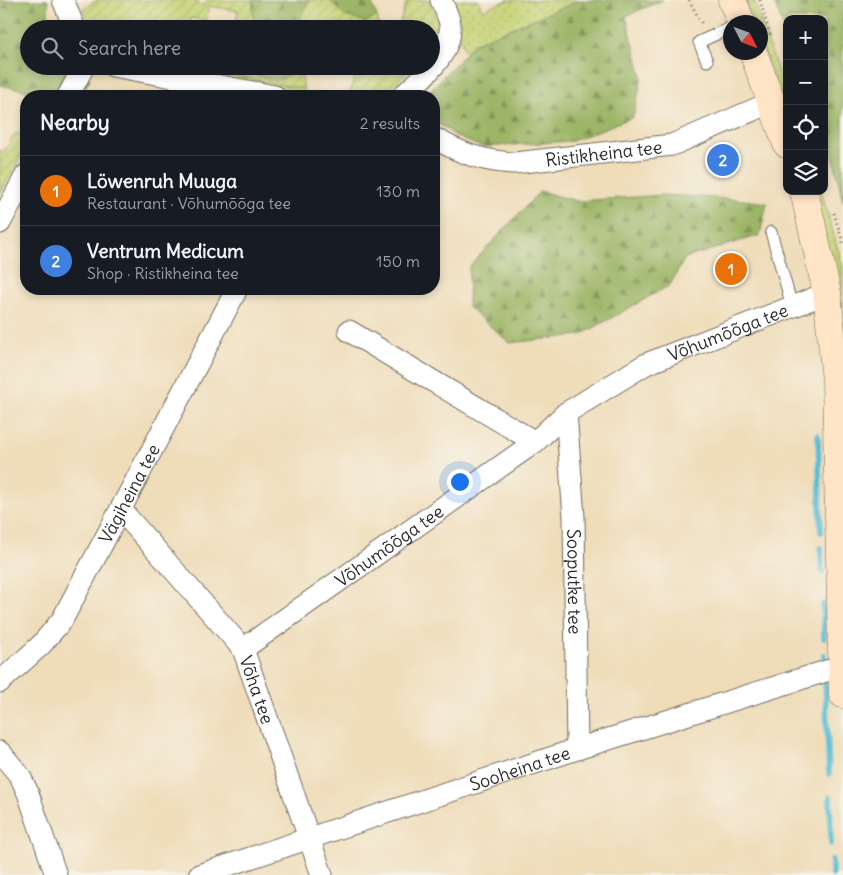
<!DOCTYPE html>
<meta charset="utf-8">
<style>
body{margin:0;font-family:Delius,sans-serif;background:#242831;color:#f1f3f6}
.controls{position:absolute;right:15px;top:15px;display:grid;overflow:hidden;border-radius:10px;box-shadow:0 2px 8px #0003}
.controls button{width:45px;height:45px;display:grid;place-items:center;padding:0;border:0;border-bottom:1px solid #363941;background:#171b24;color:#f1f3f6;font:25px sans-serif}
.compass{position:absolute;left:723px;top:15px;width:45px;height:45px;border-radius:50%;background:#171b24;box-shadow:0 2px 8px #0003;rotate:132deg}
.you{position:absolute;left:459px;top:481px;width:18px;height:18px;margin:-12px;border:4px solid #fff;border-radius:50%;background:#1a73e8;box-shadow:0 0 0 8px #1a73e833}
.badge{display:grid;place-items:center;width:32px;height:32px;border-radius:50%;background:#d93025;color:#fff;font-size:16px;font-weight:700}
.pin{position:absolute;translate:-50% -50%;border:2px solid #fff;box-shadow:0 1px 5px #0006}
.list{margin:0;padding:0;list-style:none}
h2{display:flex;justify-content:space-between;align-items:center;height:65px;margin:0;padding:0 20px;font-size:21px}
h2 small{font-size:16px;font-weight:400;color:#9ea1a6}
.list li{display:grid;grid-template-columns:32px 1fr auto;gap:15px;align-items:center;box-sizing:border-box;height:70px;padding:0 20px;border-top:1px solid #363941}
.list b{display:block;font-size:19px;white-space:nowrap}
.list p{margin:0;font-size:16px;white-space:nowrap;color:#9ea1a6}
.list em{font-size:16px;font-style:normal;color:#9ea1a6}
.icon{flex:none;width:28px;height:28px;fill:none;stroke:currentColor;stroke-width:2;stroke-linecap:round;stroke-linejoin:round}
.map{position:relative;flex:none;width:843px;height:875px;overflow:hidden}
.search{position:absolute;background:#171b24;box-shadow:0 2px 8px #0003;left:20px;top:20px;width:420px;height:55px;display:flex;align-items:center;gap:12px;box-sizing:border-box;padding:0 18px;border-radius:28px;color:#9ea1a6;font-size:19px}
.panel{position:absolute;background:#171b24;box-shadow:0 2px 8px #0003;left:20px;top:90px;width:420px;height:205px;border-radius:20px}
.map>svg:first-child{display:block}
.grass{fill:url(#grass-dots);stroke:#787f50}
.forest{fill:url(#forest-firs);stroke:#647048}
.garden{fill:url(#garden-furrows);stroke:#787f50}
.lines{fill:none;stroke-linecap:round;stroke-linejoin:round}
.stream{stroke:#58bed6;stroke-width:5.5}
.lane-casing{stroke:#70695d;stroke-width:13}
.street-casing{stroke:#70695d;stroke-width:23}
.secondary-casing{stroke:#70695d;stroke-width:29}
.path{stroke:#70695d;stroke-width:3;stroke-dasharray:1 4;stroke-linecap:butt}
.lane{stroke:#fff;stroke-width:11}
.street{stroke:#fff;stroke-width:21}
.secondary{stroke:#ffe4c6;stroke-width:28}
.labels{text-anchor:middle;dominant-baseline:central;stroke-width:4;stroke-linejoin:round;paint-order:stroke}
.street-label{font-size:18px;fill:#2b2b2b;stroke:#f7f3e8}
</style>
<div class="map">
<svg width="843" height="875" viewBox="0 0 843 875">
<defs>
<pattern id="grass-dots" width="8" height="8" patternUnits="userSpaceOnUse" patternTransform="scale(1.25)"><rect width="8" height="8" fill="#c5d375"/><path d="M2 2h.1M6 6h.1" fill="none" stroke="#a9b565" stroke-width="1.8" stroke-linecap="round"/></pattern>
<pattern id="forest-firs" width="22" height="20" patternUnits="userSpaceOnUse" patternTransform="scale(1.25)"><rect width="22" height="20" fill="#9cb566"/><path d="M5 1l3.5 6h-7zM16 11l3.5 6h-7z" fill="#7f9354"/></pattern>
<pattern id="garden-furrows" width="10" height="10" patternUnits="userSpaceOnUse" patternTransform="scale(1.25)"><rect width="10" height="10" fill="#c5d375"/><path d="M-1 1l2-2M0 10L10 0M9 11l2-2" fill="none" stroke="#a9b565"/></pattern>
</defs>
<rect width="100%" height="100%" fill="#f7f3e8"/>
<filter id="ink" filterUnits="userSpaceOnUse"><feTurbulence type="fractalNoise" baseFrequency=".02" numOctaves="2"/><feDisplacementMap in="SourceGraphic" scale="10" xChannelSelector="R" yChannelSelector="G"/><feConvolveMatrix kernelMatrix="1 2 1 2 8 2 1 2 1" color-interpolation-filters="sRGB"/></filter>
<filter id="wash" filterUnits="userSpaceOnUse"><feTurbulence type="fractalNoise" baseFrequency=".0096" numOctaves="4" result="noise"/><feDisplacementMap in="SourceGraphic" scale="20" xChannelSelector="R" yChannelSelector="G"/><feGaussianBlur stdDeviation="1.12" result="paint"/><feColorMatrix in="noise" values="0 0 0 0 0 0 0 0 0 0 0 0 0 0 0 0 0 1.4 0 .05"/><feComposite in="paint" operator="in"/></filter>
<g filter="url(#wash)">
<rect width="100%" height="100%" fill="#efddba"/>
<!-- grass -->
<g class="grass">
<polygon points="449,0 478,0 482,10 508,0 581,0 475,43 465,53"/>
<polygon points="745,0 754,0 787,99 787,114 761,43 760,22 753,22"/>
<polygon points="226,74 304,89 303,95 297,96 226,83"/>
<polygon points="813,191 821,191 843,267 843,348"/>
</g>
<!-- forest -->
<g class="forest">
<polygon points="0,0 48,0 48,19 55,29 29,29 29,66 81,66 90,80 80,96 33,96 24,90 0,85"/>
<polygon points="252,0 309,0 295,29 253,29"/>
<polygon points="329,0 370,0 377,16 366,22 345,16"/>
<polygon points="581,0 663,0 626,16 642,77 633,117 572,141 482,147 457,137 434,120 434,96 425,96 475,43"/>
<polygon points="773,0 843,0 843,202 832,151 824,130 824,19 787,19 787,35"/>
<polygon points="246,66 292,66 292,73 276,82 250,73"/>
<polygon points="540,191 577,201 663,195 735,199 767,203 760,235 685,258 670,285 581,335 510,343 468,307 469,267"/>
</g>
<!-- garden -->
<g class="garden">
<polygon points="98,0 193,0 203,6 208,0 252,0 254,26 253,29 235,29 238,11 209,6 206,21 191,18 189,25 179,23 178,29 91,29 83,8"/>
<polygon points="309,0 329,0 345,16 366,22 377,16 379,25 371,29 340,29 337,21 318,29 295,29"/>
<path d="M 410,0 L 429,0 C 436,17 446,33 431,48 L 431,29 L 398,29 L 406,3 Z"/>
<polygon points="228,66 246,66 250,73 276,81 292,73 292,66 300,66 304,89 226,74"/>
<polygon points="355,66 413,66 384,96 349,96 356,71"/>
<polygon points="18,133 25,135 26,133 26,147 0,195 0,150 4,152 14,135"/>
</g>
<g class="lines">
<!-- stream -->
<g class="stream">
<polyline points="818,435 821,532"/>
<polyline points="821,548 822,572"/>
<polyline points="823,604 824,638"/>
<polyline points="824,655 825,663"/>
<polyline points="825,679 829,774"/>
<polyline points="830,797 831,844"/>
<polyline points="832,860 832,875"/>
</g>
</g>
</g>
<g filter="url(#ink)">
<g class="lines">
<!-- lane casing -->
<g class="lane-casing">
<g id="lane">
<polyline points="707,61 699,42 730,28"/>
<polyline points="771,232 792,306"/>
</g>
</g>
<!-- street casing -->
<g class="street-casing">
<g id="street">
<polyline points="63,0 75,29"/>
<polyline points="113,66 275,96"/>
<polyline points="68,96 84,66"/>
<path d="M 403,96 C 421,78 452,56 450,26 C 450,18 444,8 441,0"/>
<path id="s1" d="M 434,138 C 460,153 484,162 515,163 L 672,145 L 772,102"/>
<polyline points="0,223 26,175"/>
<polyline points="349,331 535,442"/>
<path id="s2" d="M 566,413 L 574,517 L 577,749"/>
<path id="s3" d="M 121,510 L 243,649 L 322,875"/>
<path id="s4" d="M 243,649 L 535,442 L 566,413 L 646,364 L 827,293"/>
<path id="s5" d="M 0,682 L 41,645 L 62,620 L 237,289"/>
<polyline points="0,752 20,776 28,793 56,875"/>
<path id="s6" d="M 199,875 L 577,749 L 842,666"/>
</g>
</g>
<!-- secondary casing -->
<g class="secondary-casing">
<g id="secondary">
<polyline points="732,0 741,22"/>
<polyline points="753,52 787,144"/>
<polyline points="804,191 827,293 836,380 843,694"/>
</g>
</g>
<!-- path -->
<g class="path">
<polyline points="689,0 703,26"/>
<polyline points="760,0 771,38"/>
<polyline points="834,213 843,243"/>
</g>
<!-- lane -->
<use href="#lane" class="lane"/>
<!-- street -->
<use href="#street" class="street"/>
<!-- secondary -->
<use href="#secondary" class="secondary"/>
</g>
</g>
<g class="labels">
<!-- street labels -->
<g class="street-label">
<text stroke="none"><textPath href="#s1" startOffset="175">Ristikheina tee</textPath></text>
<text stroke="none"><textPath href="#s4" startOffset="582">Võhumõõga tee</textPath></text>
<text stroke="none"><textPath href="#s5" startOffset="231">Vägiheina tee</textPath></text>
<text stroke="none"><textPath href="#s4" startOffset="179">Võhumõõga tee</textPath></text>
<text stroke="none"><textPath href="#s2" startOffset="169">Sooputke tee</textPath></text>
<text stroke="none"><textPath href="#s3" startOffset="228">Võha tee</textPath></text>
<text stroke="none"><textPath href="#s6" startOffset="338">Sooheina tee</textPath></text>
</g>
</g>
</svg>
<div class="controls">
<button>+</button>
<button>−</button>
<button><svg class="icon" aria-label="locate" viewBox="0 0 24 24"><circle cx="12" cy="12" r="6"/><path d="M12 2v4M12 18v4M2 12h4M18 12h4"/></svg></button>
<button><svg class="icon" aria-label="layers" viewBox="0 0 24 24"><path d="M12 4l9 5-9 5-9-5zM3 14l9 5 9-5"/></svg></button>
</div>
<svg class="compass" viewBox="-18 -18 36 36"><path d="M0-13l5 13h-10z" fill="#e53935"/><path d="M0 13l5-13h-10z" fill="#9ea1a6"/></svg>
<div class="you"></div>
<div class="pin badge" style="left:731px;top:269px;background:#e8710a">1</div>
<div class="pin badge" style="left:723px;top:160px;background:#3f7fe0">2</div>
<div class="search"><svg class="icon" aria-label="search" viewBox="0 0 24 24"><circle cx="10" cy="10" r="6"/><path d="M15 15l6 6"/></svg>Search here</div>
<section class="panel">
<h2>Nearby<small>2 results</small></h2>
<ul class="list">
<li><span class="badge" style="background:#e8710a">1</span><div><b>Löwenruh Muuga</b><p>Restaurant · Võhumõõga tee</p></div><em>130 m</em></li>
<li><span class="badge" style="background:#3f7fe0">2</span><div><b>Ventrum Medicum</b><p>Shop · Ristikheina tee</p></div><em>150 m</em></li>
</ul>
</section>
</div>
